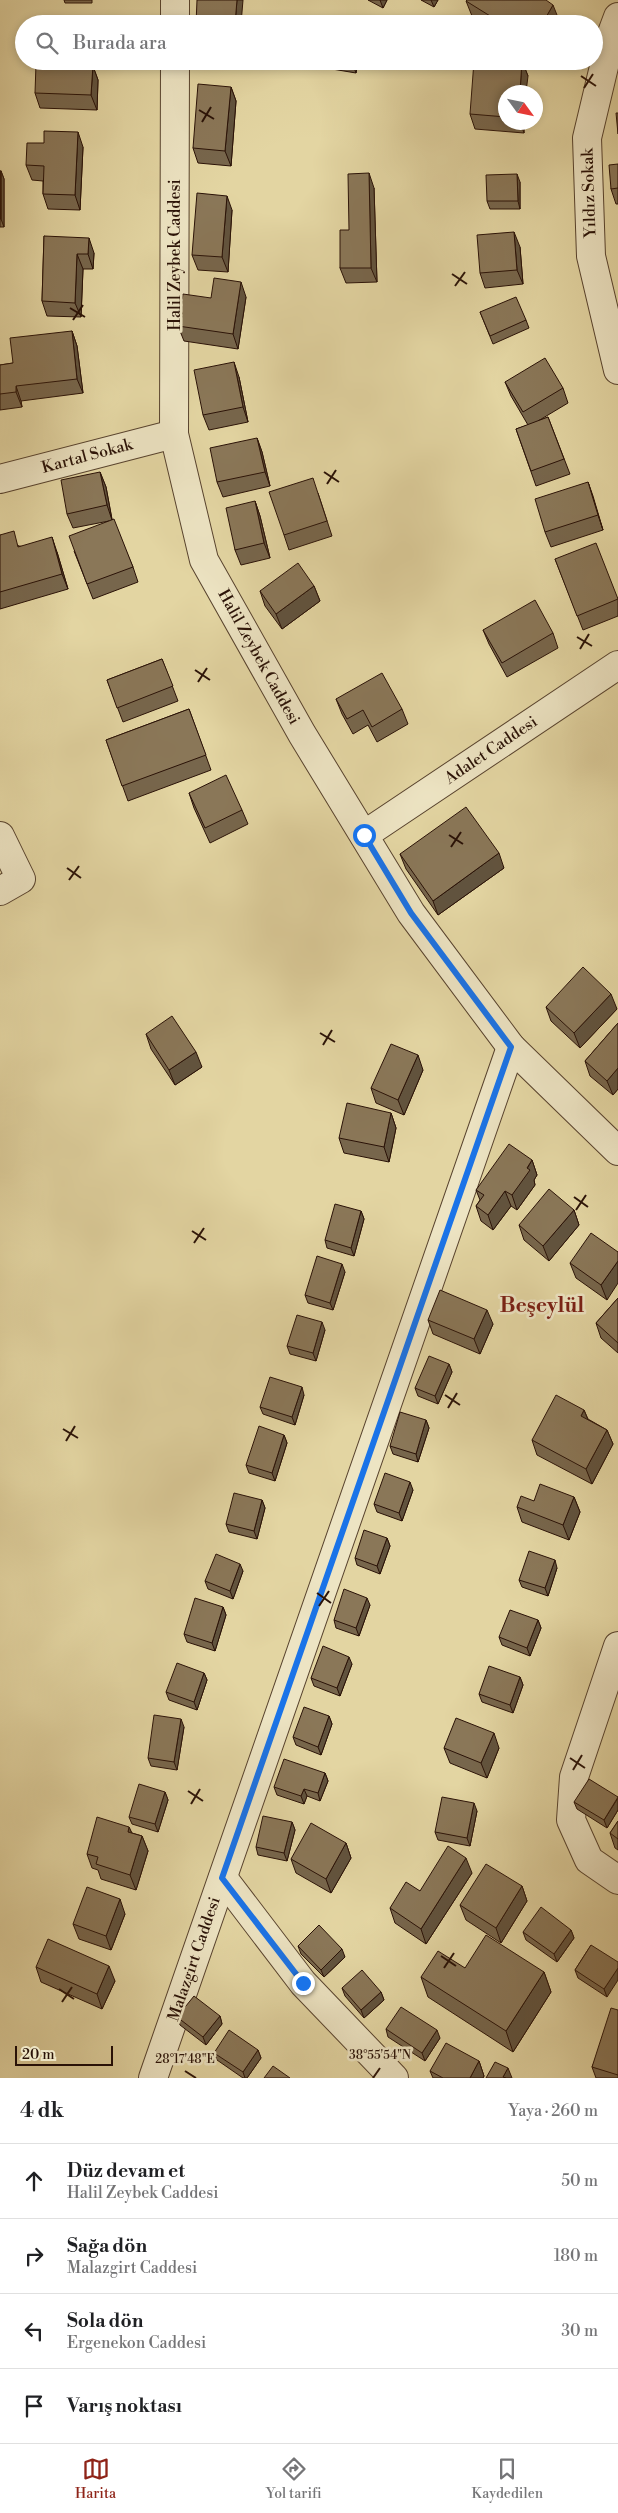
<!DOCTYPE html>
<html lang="tr">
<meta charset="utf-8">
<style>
body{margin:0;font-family:"Libre Bodoni",serif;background:#f2f2f2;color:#202124}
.compass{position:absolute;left:498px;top:85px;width:45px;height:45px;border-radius:50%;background:#fff;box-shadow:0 2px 8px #0003;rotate:123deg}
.scale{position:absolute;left:15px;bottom:12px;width:98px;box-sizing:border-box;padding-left:5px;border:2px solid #2a1207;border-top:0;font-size:14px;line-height:18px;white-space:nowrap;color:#2a1207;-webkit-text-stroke:4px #ede4c3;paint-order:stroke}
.stop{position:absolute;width:15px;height:15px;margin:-11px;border:4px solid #1a73e8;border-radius:50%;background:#fff}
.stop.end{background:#1a73e8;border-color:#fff;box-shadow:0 1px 5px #0008}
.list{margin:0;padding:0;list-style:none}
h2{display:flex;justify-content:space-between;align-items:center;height:65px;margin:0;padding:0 20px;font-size:21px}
h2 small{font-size:16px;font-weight:400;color:#757577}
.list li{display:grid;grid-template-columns:32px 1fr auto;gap:15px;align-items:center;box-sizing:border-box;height:75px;padding:0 20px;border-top:1px solid #e0e0e0}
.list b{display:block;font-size:19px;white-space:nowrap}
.list p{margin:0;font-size:16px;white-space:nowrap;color:#757577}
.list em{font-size:16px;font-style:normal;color:#757577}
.icon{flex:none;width:28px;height:28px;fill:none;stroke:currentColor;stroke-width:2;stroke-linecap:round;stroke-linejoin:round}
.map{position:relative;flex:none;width:618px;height:2078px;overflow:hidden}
.search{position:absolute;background:#fff;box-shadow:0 2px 8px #0003;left:15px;right:15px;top:15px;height:55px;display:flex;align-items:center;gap:12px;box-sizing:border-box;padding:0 18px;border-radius:28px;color:#757577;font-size:19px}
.sheet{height:365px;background:#fff}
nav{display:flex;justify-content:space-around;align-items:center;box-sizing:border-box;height:70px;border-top:1px solid #e0e0e0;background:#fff;font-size:14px;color:#757577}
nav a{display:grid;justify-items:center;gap:2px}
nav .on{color:#8f2418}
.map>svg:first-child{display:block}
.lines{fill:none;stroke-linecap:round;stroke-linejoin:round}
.minor-casing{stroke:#58432e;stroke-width:30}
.minor{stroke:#ede4c3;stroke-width:28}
.wall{fill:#77664c;stroke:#2a1207}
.shaded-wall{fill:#61533e;stroke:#2a1207}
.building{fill:#8a7758;stroke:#2a1207}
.route{stroke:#1a73e8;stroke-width:6}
.ticks{fill:none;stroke:#2a1207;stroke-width:2}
.labels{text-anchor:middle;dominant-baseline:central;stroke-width:5;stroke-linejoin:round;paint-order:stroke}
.street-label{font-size:16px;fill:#2a1207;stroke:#ede4c3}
.district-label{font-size:21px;font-weight:bold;fill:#7a1f14;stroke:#ede4c3}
.ticks-label{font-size:12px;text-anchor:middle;fill:#2a1207;stroke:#ede4c3;stroke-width:5;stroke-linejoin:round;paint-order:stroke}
</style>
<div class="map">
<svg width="618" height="2078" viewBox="0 0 618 2078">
<rect width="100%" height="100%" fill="#e3d5a2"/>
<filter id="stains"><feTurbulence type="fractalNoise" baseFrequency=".004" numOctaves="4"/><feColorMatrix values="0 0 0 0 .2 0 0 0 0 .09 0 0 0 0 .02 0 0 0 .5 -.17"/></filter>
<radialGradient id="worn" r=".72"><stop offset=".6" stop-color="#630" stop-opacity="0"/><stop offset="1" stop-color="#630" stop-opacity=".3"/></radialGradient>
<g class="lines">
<!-- minor casing -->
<g class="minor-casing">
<g id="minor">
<polyline points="618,17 612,33 587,138 591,256 618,370"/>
<polyline points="175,24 175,0"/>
<polyline points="175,61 174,434 204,560 302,734 411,913 511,1047 618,1151"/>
<polyline points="0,479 174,434"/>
<polyline points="364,835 618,665"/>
<polyline points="0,836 21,879 0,891"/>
<polyline points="618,1646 574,1777 571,1820 589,1860 618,1880"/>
<polyline points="223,1878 303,1983 394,2078"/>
<polyline points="153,2078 511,1047"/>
</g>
</g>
<!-- minor -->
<use href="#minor" class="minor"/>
</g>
<!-- wall -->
<g class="wall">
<polygon points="64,0 92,0 92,3 65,3"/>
<polygon points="368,0 387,0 383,8"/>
<polygon points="421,0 438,0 434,7"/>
<polygon points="466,1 559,20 556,24 484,24 472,16"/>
<polygon points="52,61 95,61 94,69 98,80 97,110 40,108 35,93 53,64"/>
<polygon points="329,61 358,61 356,73 332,69"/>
<polygon points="522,61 528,76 506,92 506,122 524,122 524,133 475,129 470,114"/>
<polygon points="231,87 236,101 231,166 198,163 193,148"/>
<polygon points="83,147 80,210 48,209 43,194 43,181 32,180 26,165"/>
<polygon points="618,164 618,204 616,204 611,189"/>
<polygon points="0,171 1,171 4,179 4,227 0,227"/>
<polygon points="520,182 520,209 490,209 487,201"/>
<polygon points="374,188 377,282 346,283 340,268"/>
<polygon points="232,210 228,272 198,270 192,255"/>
<polygon points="44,236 94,253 93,269 83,269 81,317 47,316 42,301"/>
<polygon points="520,247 523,284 485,288 480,273"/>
<polygon points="246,297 238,349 184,341 178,326 211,298"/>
<polygon points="480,312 526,320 529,328 493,344"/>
<polygon points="72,331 77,346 83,393 21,401 22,407 0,410 0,365 13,363"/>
<polygon points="239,377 248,422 209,430 203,415"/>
<polygon points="505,382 563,388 568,403 538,421 548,417 570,474 536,486 516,429 528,425 511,396"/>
<polygon points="257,438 262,452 270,486 223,497 217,482"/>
<polygon points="100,472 106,487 112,519 133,567 138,582 93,599 74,551 109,521 73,528 67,514"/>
<polygon points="588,482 603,530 551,547 545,532"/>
<polygon points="318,493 332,536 289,550 284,535"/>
<polygon points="255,501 260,516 270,558 241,565 235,550"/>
<polygon points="0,535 19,546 57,552 68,589 0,609"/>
<polygon points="555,559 618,599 618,616 583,630"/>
<polygon points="314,586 320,601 282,629 265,606 260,591"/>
<polygon points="483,630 553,633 558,648 507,677 489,644"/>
<polygon points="162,659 178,701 123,722 107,680"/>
<polygon points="336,699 402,709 408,724 377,742 368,725 353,734 342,714"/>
<polygon points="189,709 211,770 128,801 106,740"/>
<polygon points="189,793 242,810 248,824 210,843 194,808"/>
<polygon points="400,854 504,868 438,915 406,869"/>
<polygon points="546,1007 617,1009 580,1048 551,1021"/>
<polygon points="618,1023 618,1089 613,1095 590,1076 585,1061"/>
<polygon points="146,1034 202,1067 175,1085 151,1049"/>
<polygon points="423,1070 404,1115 376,1103 371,1088"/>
<polygon points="391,1113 396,1128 389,1162 344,1153 339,1138"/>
<polygon points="532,1160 537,1175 534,1180 535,1185 517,1210 511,1206 493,1230 481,1221 476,1206 480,1200 476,1190"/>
<polygon points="574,1210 579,1225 549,1261 524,1240 519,1225"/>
<polygon points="361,1211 364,1219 354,1256 327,1248 325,1240"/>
<polygon points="618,1252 607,1300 576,1278 570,1263"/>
<polygon points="345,1272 333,1310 308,1303 305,1295"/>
<polygon points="618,1298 618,1353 601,1338 596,1323"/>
<polygon points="428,1320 493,1324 480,1354 433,1334"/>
<polygon points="325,1330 316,1361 290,1354 287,1346"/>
<polygon points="449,1364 452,1372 438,1404 418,1396 415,1388"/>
<polygon points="304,1395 295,1425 263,1414 260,1407"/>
<polygon points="584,1410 588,1419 607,1430 613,1444 592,1484 537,1455 532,1440"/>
<polygon points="426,1420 429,1428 418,1462 393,1454 390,1446"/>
<polygon points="284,1435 287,1443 275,1481 249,1473 246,1465"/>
<polygon points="413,1490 402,1521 377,1512 374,1504"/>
<polygon points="574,1497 580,1512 569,1540 522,1522 517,1507 534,1501"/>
<polygon points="262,1500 265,1508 257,1539 229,1532 226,1524"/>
<polygon points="387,1538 390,1546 380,1574 357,1565 355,1558"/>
<polygon points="557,1568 548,1596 522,1587 519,1580"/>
<polygon points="243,1571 233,1599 208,1589 205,1581"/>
<polygon points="370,1605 359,1636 336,1628 334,1620"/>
<polygon points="223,1607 226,1615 215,1651 187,1642 184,1634"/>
<polygon points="538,1620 541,1628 530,1656 502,1645 499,1637"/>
<polygon points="352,1664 340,1696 314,1686 311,1678"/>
<polygon points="204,1673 207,1680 197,1710 169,1700 166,1692"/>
<polygon points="520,1677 523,1685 513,1713 482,1702 479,1694"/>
<polygon points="329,1716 332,1724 321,1755 296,1745 293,1737"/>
<polygon points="184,1727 177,1770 151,1766 148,1758"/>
<polygon points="444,1748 499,1748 487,1778 450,1763"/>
<polygon points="325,1773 328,1781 320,1801 307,1796 304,1804 277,1795 274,1787"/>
<polygon points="165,1792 168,1800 158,1832 132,1824 129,1817"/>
<polygon points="618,1797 618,1810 607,1828 577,1809 574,1802"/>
<polygon points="477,1811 470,1846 438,1840 435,1832"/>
<polygon points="618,1821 618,1850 615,1848 610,1833"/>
<polygon points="292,1822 295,1830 287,1861 258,1855 256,1847"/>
<polygon points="129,1827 132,1833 142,1836 148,1851 136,1890 101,1879 98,1870 92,1868 87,1854"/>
<polygon points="346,1843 351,1858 331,1893 296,1873 291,1859"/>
<polygon points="472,1873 426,1944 395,1923 390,1908 420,1891"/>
<polygon points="522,1886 527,1901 501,1943 466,1920 460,1905"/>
<polygon points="125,1914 111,1950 79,1939 73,1924"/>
<polygon points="571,1930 574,1938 557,1962 526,1940 523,1932"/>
<polygon points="591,1945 607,1997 578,1978 575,1970"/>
<polygon points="298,1946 345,1957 324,1977 301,1954"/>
<polygon points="36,1967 115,1981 102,2009 41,1982"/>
<polygon points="465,1968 544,1972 551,1992 513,2052 428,1997 421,1977"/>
<polygon points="342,1988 381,1992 384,2000 364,2018 345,1996"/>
<polygon points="618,2010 618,2078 596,2078 592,2067"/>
<polygon points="220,2016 222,2024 206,2045 180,2025 177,2017"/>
<polygon points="386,2029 440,2038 425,2061 388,2037"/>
<polygon points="258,2050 261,2058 247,2078 243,2078 217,2060 214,2053"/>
<polygon points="479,2061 484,2076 483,2078 433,2078 430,2071"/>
</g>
<!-- shaded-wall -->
<g class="shaded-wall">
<polygon points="237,0 243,0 241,24 235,24"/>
<polygon points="380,0 387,0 383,8"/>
<polygon points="431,0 438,0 434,7"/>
<polygon points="553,5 559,20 556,24 542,24"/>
<polygon points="91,61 95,61 94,69 98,80 97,110 91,95 93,67"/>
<polygon points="354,61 358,61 356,73 353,65"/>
<polygon points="522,61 528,76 526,92 520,92"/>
<polygon points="231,87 236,101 231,166 225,151"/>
<polygon points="520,122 524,122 524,133"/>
<polygon points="78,132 83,147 80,210 75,195"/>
<polygon points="1,171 4,179 4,227 1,219"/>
<polygon points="369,173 374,188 377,282 371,268"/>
<polygon points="517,174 520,182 520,209 518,201"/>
<polygon points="227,196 232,210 228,272 222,257"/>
<polygon points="514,232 520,247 523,284 517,270"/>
<polygon points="89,238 94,253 93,269 88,254"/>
<polygon points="77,254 83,269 81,317 75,303"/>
<polygon points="241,282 246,297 238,349 233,334"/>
<polygon points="72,331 77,346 83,393 77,379"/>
<polygon points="234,362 239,377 248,422 243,407"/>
<polygon points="16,386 21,401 22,407 16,392"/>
<polygon points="257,438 262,452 270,486 265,472"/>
<polygon points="100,472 106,487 112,520 107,505"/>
<polygon points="588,482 593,496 603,530 598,515"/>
<polygon points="255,501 260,516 270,558 264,543"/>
<polygon points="52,537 57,552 68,589 62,574"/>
<polygon points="314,586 320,601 282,629 276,614"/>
<polygon points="499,853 504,868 438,915 433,901"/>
<polygon points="611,994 617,1009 580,1048 574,1033"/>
<polygon points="196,1052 202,1067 175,1085 169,1070"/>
<polygon points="418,1055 423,1070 404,1115 398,1100"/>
<polygon points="618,1068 618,1089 613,1095 607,1081"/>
<polygon points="391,1113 396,1128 389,1162 384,1147"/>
<polygon points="532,1160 537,1175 534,1180 535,1185 517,1210 512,1195"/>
<polygon points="505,1191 511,1206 493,1230 488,1215"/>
<polygon points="574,1210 579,1225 549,1261 543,1246"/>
<polygon points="361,1211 364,1219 354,1256 351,1248"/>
<polygon points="618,1261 618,1283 607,1300 601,1285"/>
<polygon points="342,1264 345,1272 333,1310 330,1303"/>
<polygon points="487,1310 493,1324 480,1354 474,1339"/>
<polygon points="322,1322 325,1330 316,1361 313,1353"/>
<polygon points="449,1364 452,1372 438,1404 435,1396"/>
<polygon points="302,1387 304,1395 295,1425 292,1417"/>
<polygon points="584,1410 590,1425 581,1416"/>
<polygon points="426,1420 429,1428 418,1462 416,1454"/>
<polygon points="607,1430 613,1444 592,1484 586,1469"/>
<polygon points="284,1435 287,1443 275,1481 272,1473"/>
<polygon points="410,1482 413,1490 402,1521 399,1513"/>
<polygon points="574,1497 580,1512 569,1540 563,1525"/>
<polygon points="262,1500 265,1508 257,1539 254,1531"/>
<polygon points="387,1538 390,1546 380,1574 377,1566"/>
<polygon points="555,1560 557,1568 548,1596 545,1588"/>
<polygon points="240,1564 243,1571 233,1599 230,1591"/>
<polygon points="367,1598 370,1605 359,1636 356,1628"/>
<polygon points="223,1607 226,1615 215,1651 212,1643"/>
<polygon points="538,1620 541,1628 530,1656 527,1648"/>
<polygon points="349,1657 352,1664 340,1696 337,1688"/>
<polygon points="204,1673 207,1680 197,1710 194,1702"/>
<polygon points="520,1677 523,1685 513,1713 510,1705"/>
<polygon points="329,1716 332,1724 321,1755 318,1747"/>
<polygon points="181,1719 184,1727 177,1770 174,1762"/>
<polygon points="494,1733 499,1748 487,1778 481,1763"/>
<polygon points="325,1773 328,1781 320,1801 318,1793"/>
<polygon points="304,1789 307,1796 304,1804 301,1796"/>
<polygon points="165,1792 168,1800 158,1832 155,1824"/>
<polygon points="618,1798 618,1810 607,1828 604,1820"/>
<polygon points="474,1803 477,1811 470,1846 467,1838"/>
<polygon points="292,1822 295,1830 287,1861 284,1853"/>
<polygon points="129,1827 135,1841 128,1832"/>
<polygon points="142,1836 148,1851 136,1890 130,1875"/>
<polygon points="346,1843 351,1858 331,1893 326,1879"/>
<polygon points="466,1858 472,1873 426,1944 421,1929"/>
<polygon points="522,1886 527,1901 501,1943 496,1928"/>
<polygon points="120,1899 125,1914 111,1950 106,1936"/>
<polygon points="571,1930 574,1938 557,1962 554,1954"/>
<polygon points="342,1949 345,1957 324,1977 321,1970"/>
<polygon points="109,1966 115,1981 102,2009 97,1994"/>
<polygon points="618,1968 618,1980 607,1997 604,1989"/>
<polygon points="544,1972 551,1992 513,2052 506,2031"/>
<polygon points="381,1992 384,2000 364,2018 361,2010"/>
<polygon points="220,2016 222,2024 206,2045 203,2037"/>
<polygon points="437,2030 440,2038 425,2061 422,2053"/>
<polygon points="258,2050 261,2058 247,2078 245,2078 243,2072"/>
<polygon points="479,2061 484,2076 483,2078 470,2078"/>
<polygon points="508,2068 512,2078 504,2078 503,2077"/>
</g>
<!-- building -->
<g class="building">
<polygon points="197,0 237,0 235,24 196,24"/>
<polygon points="467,0 546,0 553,5 542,24 503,24 466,1"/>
<polygon points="330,61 354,61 353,65"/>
<polygon points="474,61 522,61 520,92 506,92 506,117 470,114"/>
<polygon points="36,64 93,65 91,95 35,93"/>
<polygon points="198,84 231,87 225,151 193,148"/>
<polygon points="616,113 618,113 618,134"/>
<polygon points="44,131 78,132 75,195 43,194 44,166 26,165 27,143 44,143"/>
<polygon points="618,164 618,188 611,189 609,165"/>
<rect x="0" y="171" width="1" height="48"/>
<polygon points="369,173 371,268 340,268 340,230 349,230 348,174"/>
<polygon points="517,174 518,201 487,201 486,175"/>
<polygon points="197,193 227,196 222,257 192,255"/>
<polygon points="514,232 517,270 480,273 477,235"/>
<polygon points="44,236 89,238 88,254 77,254 75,303 42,301"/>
<polygon points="214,278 241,282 233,334 178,326 183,294 211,298"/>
<polygon points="516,297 526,320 490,336 480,312"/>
<polygon points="72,331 77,379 16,386 16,392 0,394 0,365 13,363 10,338"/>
<polygon points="545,358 563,388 523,412 505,382"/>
<polygon points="234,362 243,407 203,415 194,370"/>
<polygon points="548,417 564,459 531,471 516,429"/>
<polygon points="257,438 265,472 217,482 210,448"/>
<polygon points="100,472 107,505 67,514 61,480"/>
<polygon points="313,478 327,521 284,535 269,492"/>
<polygon points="588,482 598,515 545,532 535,499"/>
<polygon points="255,501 264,543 235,550 226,508"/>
<polygon points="114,519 133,567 87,584 69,536"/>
<polygon points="14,531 18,547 52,537 62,574 0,592 0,535"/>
<polygon points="596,543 618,599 577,616 555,559"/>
<polygon points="298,563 314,586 276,614 260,591"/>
<polygon points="535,600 553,633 502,663 483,630"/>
<polygon points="162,659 173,686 117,708 107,680"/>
<polygon points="382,673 402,709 372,727 363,710 347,719 336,699"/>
<polygon points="189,709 206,755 122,786 106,740"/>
<polygon points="226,775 242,810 205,828 189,793"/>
<polygon points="466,807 499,853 433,901 400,854"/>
<polygon points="583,967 611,994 574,1033 546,1007"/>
<polygon points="172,1016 196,1052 169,1070 146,1034"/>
<polygon points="618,1023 618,1068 607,1081 585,1061"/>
<polygon points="391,1044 418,1055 398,1100 371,1088"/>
<polygon points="347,1103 391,1113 384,1147 339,1138"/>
<polygon points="509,1144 532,1160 527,1168 530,1170 512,1195 505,1191 488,1215 476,1206 484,1195 476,1190"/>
<polygon points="549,1189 574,1210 543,1246 519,1225"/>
<polygon points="335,1204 361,1211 351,1248 325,1240"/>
<polygon points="591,1233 618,1252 618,1261 601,1285 570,1263"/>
<polygon points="317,1256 342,1264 330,1303 305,1295"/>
<polygon points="440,1290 487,1310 474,1339 428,1320"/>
<polygon points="618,1298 618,1343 596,1323"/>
<polygon points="297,1315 322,1322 313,1353 287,1346"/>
<polygon points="429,1356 449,1364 435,1396 415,1388"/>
<polygon points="270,1377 302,1387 292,1417 260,1407"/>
<polygon points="556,1395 584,1410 581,1416 607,1430 586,1469 532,1440"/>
<polygon points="400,1412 426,1420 416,1454 390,1446"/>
<polygon points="259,1426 284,1435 272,1473 246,1465"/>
<polygon points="385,1473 410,1482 399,1513 374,1504"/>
<polygon points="540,1484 574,1497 563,1525 517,1507 521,1496 534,1501"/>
<polygon points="234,1493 262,1500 254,1531 226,1524"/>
<polygon points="364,1530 387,1538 377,1566 355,1558"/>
<polygon points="529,1551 555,1560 545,1588 519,1580"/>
<polygon points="216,1554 240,1564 230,1591 205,1581"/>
<polygon points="344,1589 367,1598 356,1628 334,1620"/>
<polygon points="195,1598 223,1607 212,1643 184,1634"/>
<polygon points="510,1610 538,1620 527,1648 499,1637"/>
<polygon points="323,1646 349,1657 337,1688 311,1678"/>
<polygon points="177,1663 204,1673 194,1702 166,1692"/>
<polygon points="489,1666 520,1677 510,1705 479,1694"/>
<polygon points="304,1707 329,1716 318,1747 293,1737"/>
<polygon points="154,1715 181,1719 174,1762 148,1758"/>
<polygon points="456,1718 494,1733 481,1763 444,1748"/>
<polygon points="284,1759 325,1773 318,1793 304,1789 301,1796 274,1787"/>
<polygon points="589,1779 618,1797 604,1820 574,1802"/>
<polygon points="139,1784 165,1792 155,1824 129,1817"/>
<polygon points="442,1797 474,1803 467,1838 435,1832"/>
<polygon points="263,1816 292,1822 284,1853 256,1847"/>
<polygon points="97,1817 129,1827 128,1832 142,1836 130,1875 96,1864 98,1857 87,1854"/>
<polygon points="618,1821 618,1839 610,1833"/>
<polygon points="311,1823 346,1843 326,1879 291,1859"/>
<polygon points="448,1846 466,1858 421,1929 390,1908 406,1882 420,1891"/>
<polygon points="486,1864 522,1886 496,1928 460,1905"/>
<polygon points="87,1887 120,1899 106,1936 73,1924"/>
<polygon points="541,1907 571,1930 554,1954 523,1932"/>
<polygon points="319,1925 342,1949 321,1970 298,1946"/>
<polygon points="486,1935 544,1972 506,2031 421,1977 438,1951 465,1968"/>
<polygon points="48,1939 109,1966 97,1994 36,1967"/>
<polygon points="591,1945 618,1962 618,1968 604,1989 575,1970"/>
<polygon points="362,1970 381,1992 361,2010 342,1988"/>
<polygon points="194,1996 220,2016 203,2037 177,2017"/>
<polygon points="401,2007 437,2030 422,2053 386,2029"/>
<polygon points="611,2008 618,2010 618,2075 592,2067"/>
<polygon points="229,2030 258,2050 243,2072 214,2053"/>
<polygon points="446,2043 479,2061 470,2078 443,2078 430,2071"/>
<polygon points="495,2062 508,2068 503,2077 506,2078 486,2078"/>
<polygon points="273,2066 290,2078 264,2078"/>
</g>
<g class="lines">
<!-- route -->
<polyline class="route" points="303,1983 222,1878 511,1047 411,913 364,835"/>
</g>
<!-- ticks -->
<path class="ticks" d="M 581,76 L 596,86M 584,88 L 593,74M 199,110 L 214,119M 202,122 L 211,107M 452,274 L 467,284M 455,286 L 465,272M 70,308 L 85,317M 73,320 L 83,305M 324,472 L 339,482M 327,484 L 336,470M 577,637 L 592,646M 580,649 L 589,634M 195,670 L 210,680M 198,682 L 207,668M 449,835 L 463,844M 451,847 L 461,832M 67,868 L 81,878M 69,880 L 79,866M 320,1033 L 335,1042M 323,1045 L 332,1030M 574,1197 L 588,1207M 576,1210 L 586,1195M 192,1231 L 206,1240M 194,1243 L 204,1228M 445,1395 L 460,1405M 448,1408 L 457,1393M 63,1429 L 78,1438M 66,1441 L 75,1426M 317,1593 L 331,1603M 319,1606 L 329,1591M 570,1758 L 585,1768M 573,1770 L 582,1755M 188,1791 L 203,1801M 191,1804 L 200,1789M 441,1956 L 456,1966M 444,1968 L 454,1953M 59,1989 L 74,1999M 62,2002 L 72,1987M 185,2071 L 196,2078M 373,2078 L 380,2068"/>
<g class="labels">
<!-- street labels -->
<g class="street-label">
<text transform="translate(589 193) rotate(-92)">Yıldız Sokak</text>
<text transform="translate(175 255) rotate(-90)">Halil Zeybek Caddesi</text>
<text transform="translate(87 456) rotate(-15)">Kartal Sokak</text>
<text transform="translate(259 657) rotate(61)">Halil Zeybek Caddesi</text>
<text transform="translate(491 750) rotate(-34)">Adalet Caddesi</text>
<text transform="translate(194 1959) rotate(-71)">Malazgirt Caddesi</text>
</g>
<!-- district labels -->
<g class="district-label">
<text x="542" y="1306">Beşeylül</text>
</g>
</g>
<g class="ticks-label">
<text x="380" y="2059">38°55'54"N</text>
<text x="185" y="2063">28°17'48"E</text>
</g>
<rect width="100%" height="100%" filter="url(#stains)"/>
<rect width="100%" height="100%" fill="url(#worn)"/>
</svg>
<svg class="compass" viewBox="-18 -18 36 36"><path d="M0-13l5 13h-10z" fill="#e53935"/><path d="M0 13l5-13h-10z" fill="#757577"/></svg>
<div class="scale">20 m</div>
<div class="stop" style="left:364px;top:835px"></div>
<div class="stop end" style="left:303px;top:1983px"></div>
<div class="search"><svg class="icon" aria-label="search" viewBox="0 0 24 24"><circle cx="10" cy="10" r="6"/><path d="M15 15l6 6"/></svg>Burada ara</div>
</div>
<section class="sheet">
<h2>4 dk<small>Yaya · 260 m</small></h2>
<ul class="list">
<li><svg class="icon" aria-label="ahead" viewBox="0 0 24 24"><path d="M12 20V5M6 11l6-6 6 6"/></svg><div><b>Düz devam et</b><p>Halil Zeybek Caddesi</p></div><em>50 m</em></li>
<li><svg class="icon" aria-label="right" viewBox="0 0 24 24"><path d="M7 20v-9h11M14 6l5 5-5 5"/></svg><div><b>Sağa dön</b><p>Malazgirt Caddesi</p></div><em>180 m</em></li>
<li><svg class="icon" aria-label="left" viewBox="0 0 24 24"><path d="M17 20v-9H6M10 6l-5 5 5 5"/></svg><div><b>Sola dön</b><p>Ergenekon Caddesi</p></div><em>30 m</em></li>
<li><svg class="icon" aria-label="arrive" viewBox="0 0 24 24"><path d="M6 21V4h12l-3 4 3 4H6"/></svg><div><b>Varış noktası</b></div></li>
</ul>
</section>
<nav>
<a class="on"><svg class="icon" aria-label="map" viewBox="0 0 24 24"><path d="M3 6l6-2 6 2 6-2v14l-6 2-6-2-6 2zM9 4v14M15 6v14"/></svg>Harita</a>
<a><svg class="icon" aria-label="directions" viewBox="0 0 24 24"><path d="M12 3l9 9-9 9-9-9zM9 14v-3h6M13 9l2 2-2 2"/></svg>Yol tarifi</a>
<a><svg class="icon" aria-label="saved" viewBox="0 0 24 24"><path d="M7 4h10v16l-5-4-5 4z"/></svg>Kaydedilen</a>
</nav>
